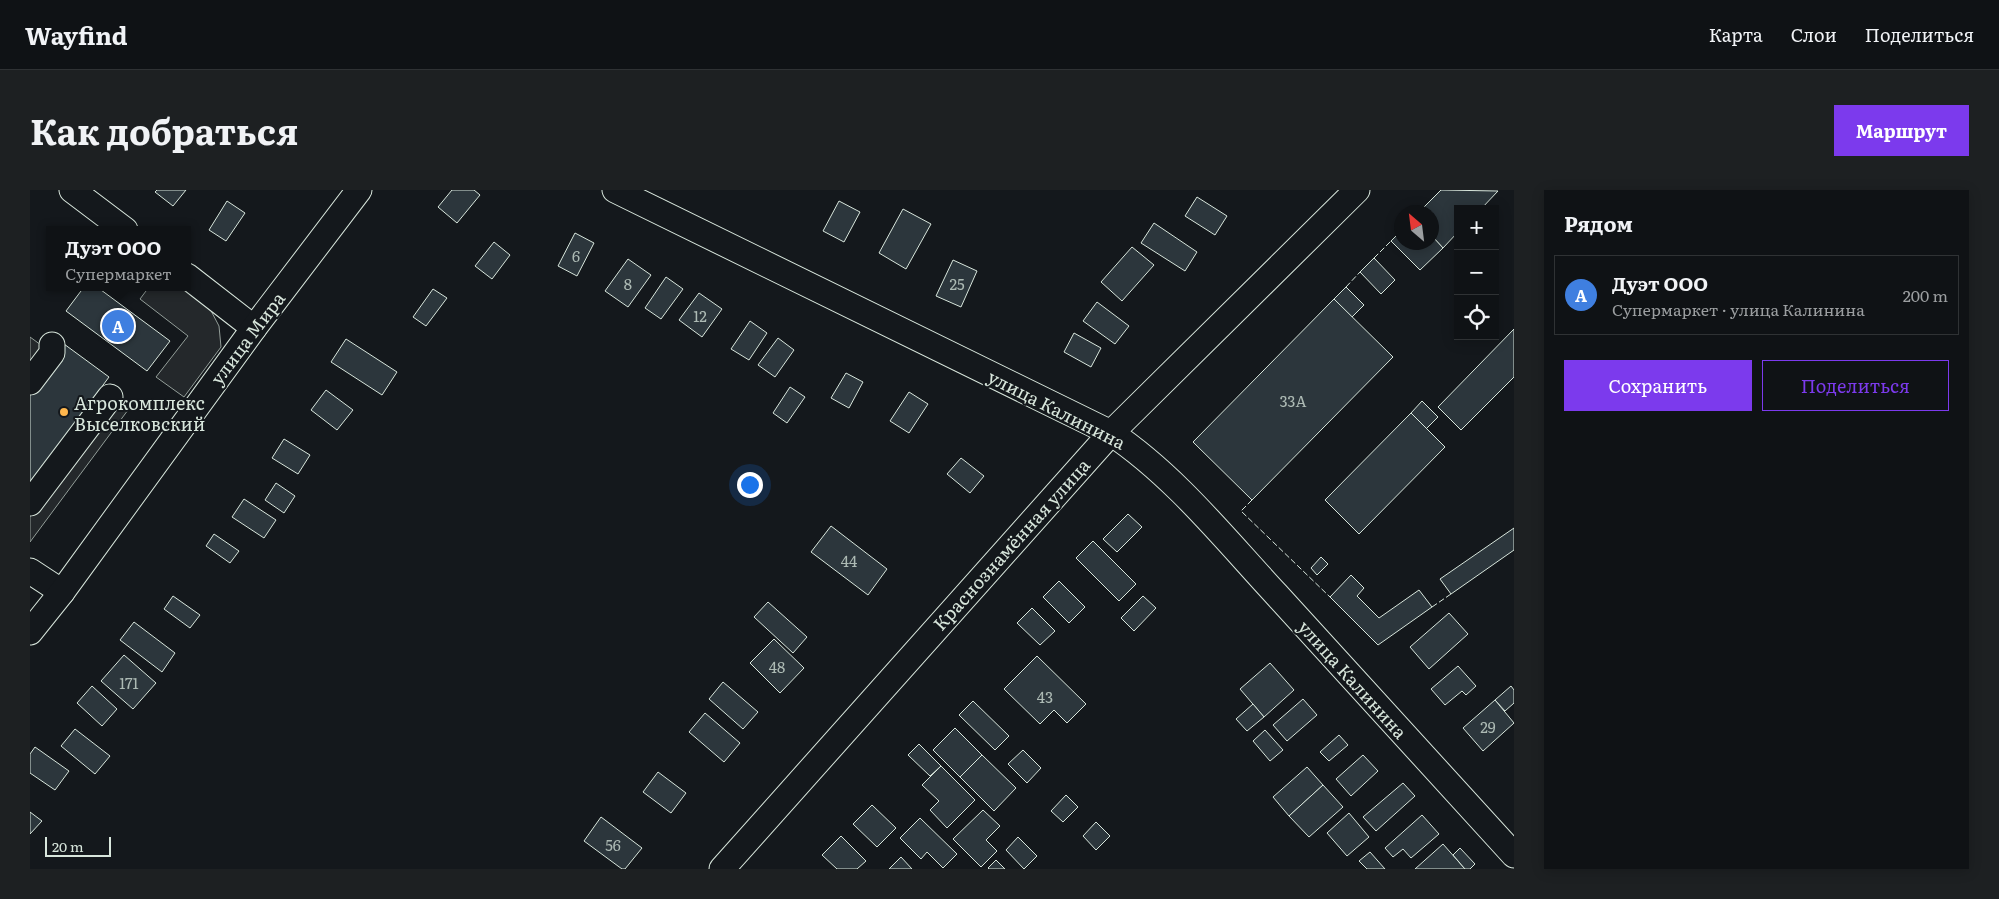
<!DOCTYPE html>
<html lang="ru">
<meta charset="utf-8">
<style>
body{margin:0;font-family:Literata,serif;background:#1d2022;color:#f1f3f6}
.controls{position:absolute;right:15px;top:15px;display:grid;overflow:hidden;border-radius:0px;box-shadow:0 2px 12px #0003}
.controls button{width:45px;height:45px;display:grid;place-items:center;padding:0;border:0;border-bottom:1px solid #2f3234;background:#0f1215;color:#f1f3f6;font:25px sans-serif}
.compass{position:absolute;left:1364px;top:15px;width:45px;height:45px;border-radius:50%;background:#0f1215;box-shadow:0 2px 12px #0003;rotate:332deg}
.scale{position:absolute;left:15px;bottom:12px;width:66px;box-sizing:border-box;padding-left:5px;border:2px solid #d8e6dc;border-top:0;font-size:14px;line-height:18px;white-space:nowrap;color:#d8e6dc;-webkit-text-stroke:4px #14181c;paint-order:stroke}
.you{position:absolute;left:719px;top:294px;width:18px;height:18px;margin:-12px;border:4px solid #fff;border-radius:50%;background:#1a73e8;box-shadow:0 0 0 8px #1a73e833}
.badge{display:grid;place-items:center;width:32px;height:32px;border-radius:50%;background:#7c3aed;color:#fff;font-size:16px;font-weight:700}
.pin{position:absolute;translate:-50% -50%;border:2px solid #fff;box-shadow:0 1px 5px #0006}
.popup{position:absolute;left:16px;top:36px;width:145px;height:65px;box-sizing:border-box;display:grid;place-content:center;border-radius:0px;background:#0f1215;filter:drop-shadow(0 1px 4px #0005);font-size:16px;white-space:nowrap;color:#9b9ea0}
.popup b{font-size:19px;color:#f1f3f6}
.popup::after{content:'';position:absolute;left:50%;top:100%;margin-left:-10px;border:10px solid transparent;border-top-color:#0f1215}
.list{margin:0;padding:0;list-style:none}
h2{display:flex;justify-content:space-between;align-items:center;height:65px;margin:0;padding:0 20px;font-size:21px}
h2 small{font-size:16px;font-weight:400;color:#9b9ea0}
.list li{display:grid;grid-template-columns:32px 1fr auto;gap:15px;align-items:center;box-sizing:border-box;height:80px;margin:0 10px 10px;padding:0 10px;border:1px solid #2f3234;border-radius:0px}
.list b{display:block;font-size:19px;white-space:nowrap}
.list p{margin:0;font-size:16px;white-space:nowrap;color:#9b9ea0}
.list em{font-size:16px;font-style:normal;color:#9b9ea0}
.actions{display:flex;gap:10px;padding:15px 20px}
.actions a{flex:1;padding:11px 0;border:1px solid #7c3aed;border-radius:0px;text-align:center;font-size:18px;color:#7c3aed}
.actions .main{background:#7c3aed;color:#fff}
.icon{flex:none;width:28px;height:28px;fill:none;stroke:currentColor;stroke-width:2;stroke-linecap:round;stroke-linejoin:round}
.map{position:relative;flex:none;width:1484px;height:679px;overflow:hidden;border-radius:0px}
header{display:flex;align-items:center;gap:30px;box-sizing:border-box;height:70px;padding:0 25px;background:#0f1215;border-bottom:1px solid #2f3234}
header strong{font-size:24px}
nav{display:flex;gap:28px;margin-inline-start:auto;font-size:18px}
.intro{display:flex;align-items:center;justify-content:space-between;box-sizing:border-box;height:120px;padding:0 30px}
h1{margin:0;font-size:35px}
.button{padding:12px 22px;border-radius:0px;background:#7c3aed;color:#fff;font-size:18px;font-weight:700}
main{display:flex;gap:30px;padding:0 30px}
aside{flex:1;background:#0f1215;border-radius:0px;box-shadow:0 2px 12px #0003}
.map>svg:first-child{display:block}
.parking{fill:#24282b;stroke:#939e99}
.building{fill:#2c363c;stroke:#d8e6dc}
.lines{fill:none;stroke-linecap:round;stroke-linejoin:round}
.minor-casing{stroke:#d8e6dc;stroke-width:27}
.minor{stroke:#14181c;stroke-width:25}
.fence{stroke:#d8e6dc;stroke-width:1;stroke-dasharray:6 2.5;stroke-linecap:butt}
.poi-dot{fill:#ffb74d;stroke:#14181c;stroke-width:2}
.labels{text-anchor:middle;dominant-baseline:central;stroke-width:4;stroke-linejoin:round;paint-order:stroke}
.number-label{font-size:15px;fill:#adbab4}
.street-label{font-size:18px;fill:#d8e6dc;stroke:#14181c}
.poi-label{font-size:18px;fill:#d8e6dc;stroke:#14181c;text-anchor:start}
</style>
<header>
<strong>Wayfind</strong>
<nav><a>Карта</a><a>Слои</a><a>Поделиться</a></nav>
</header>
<div class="intro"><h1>Как добраться</h1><a class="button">Маршрут</a></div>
<main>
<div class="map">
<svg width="1484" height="679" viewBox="0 0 1484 679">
<rect width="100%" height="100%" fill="#14181c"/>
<!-- parking -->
<g class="parking">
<polygon points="119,97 152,97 179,117 189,136 191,157 154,207 126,187 158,146 110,109"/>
<polygon points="0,147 22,163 0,192"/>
<polygon points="80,207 98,220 0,352 0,313"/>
</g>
<!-- building -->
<g class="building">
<polygon points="127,0 156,0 143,16 125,2"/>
<polygon points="422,0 444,0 450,5 427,33 408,17"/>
<polygon points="1411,0 1468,1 1451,19 1428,19 1428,42 1413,58 1402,46 1402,22 1389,22"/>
<polygon points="1167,7 1197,26 1185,45 1155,26"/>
<polygon points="197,11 215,23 196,51 179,40"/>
<polygon points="809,11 830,22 814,52 793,41"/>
<polygon points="873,19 901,34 876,79 849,63"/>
<polygon points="1124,33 1167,62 1155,81 1111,53"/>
<polygon points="1372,40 1372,52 1402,52 1402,46 1413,58 1390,80 1361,51"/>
<polygon points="545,43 564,53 547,86 528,76"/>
<polygon points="464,52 480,65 462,89 445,76"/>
<polygon points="1102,57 1124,75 1092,111 1071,92"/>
<polygon points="1344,68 1365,90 1351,104 1330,82"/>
<polygon points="598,69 621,85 598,117 575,101"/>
<polygon points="923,70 947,81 931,117 906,106"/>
<polygon points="636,87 653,99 631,129 615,118"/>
<polygon points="54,97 67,97 140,151 117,181 36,121"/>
<polygon points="1316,97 1334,115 1322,127 1304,109"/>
<polygon points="403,99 417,108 396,136 383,127"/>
<polygon points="669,103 692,119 672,147 649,130"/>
<polygon points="1304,109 1363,167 1222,310 1163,252"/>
<polygon points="1067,112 1099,136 1085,154 1053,131"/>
<polygon points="720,131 737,143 719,170 701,159"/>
<polygon points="1484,139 1484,187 1431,240 1408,217"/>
<polygon points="1044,143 1071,158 1061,177 1034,162"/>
<polygon points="748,148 764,160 745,187 728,175"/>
<polygon points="316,149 367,182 352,205 301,172"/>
<polygon points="34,154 79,187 0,294 0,200"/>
<polygon points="816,183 833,192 819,218 801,208"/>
<polygon points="760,197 775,207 757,233 743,223"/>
<polygon points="296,200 323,220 307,240 281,220"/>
<polygon points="879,202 898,214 879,243 860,231"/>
<polygon points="1392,211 1408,227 1396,239 1381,223"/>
<polygon points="1381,223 1415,257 1329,344 1295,310"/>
<polygon points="254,249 280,265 268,284 242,268"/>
<polygon points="931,268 954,286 940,303 917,284"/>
<polygon points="246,293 265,306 254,323 235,310"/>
<polygon points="214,309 246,330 234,348 202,327"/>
<polygon points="1098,324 1112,337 1087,362 1073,349"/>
<polygon points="801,336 857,379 838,405 781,362"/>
<polygon points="1484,338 1484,360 1421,404 1410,389"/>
<polygon points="184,344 209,361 200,373 176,356"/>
<polygon points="1063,351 1106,394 1089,411 1046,368"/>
<polygon points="1291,367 1298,374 1287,385 1281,378"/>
<polygon points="1321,385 1334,398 1327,406 1349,428 1389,400 1402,417 1348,455 1300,407"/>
<polygon points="1029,391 1055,417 1039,433 1013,407"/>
<polygon points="143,406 170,425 160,438 134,419"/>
<polygon points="1113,406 1126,418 1104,441 1091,428"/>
<polygon points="738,412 777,447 763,463 724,427"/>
<polygon points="1002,418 1025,441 1010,455 987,433"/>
<polygon points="1419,423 1438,444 1399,479 1380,457"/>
<polygon points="104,432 145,463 132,482 90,450"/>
<polygon points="744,449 774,478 750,503 720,473"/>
<polygon points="94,465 126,493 103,519 71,491"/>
<polygon points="1007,466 1056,514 1037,533 1024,520 1010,534 974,499"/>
<polygon points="1240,473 1264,500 1234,527 1210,499"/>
<polygon points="1428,476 1446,496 1436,505 1432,501 1415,515 1401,499"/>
<polygon points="693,492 728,522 713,539 679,509"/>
<polygon points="62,496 87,519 72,536 47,513"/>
<polygon points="1481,496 1484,500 1484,513 1475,521 1465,510"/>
<polygon points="1273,509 1287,525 1257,551 1243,535"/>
<polygon points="1465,510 1484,533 1453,561 1433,538"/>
<polygon points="943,511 979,546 965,560 929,525"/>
<polygon points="1223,514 1234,527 1217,541 1206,529"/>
<polygon points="675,523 710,553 694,572 659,542"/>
<polygon points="925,538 952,565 930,587 903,560"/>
<polygon points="45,539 80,566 65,584 31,556"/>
<polygon points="1235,540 1253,560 1240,571 1223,551"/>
<polygon points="1309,545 1318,555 1299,571 1290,562"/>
<polygon points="889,554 911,576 900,586 878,565"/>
<polygon points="5,557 39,581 25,600 0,583 0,564"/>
<polygon points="993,560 1011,578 997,593 978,574"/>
<polygon points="952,565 986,598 964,621 930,587"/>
<polygon points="1333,565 1348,581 1321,606 1306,589"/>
<polygon points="911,576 945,610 917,638 900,620 909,611 892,595"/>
<polygon points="1277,577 1293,595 1259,626 1243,607"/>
<polygon points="628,582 656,603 641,623 613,602"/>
<polygon points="1373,593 1385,606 1346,641 1333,627"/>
<polygon points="1293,595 1313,617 1279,647 1259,626"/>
<polygon points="1036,605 1048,617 1033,632 1021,621"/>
<polygon points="842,615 866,638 847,657 823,634"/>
<polygon points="953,620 970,636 956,650 967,661 951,677 923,649"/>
<polygon points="0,622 12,631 0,644"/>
<polygon points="1319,623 1339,647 1317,666 1297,643"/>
<polygon points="1392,625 1409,644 1381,668 1373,659 1363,667 1355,658"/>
<polygon points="571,627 612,658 595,679 592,679 554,651"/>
<polygon points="890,628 927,664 913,678 897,662 891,669 870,648"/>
<polygon points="1066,632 1080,646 1066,660 1053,646"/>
<polygon points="811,646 836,671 827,679 807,679 792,665"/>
<polygon points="988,647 1007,666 994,679 976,660"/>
<polygon points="1413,654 1435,679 1385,679"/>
<polygon points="1430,658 1445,674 1440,679 1435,679 1423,665"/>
<polygon points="1340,662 1355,679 1337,679 1329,671"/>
<polygon points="871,667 882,679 859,679"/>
<polygon points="966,670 975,679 959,679 958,678"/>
</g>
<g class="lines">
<!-- minor casing -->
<g class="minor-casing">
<g id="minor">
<polyline points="42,0 95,40"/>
<path d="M 585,0 L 1081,243 C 1144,285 1195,349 1246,404 C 1326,491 1405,578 1484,665"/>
<polyline points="157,86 224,138"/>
<polyline points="0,192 22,163 22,155"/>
<polyline points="0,313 80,207"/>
<polyline points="0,381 32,402"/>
<polyline points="0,442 32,402 224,138 329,0"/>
<polyline points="692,679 1081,243 1327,0"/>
</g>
</g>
<!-- minor -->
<use href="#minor" class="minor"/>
<!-- fence -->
<g class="fence">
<polyline points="1344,68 1361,51"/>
<polyline points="1316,97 1330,82"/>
<polyline points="1222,310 1211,321 1300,407"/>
<polyline points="1402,417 1421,404"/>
</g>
</g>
<!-- markers -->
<circle class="poi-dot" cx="34" cy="222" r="5"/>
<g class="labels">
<!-- number labels -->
<g class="number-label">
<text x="546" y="65">6</text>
<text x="598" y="93">8</text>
<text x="927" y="93">25</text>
<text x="670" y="125">12</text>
<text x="1263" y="210">33А</text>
<text x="819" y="370">44</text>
<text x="747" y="476">48</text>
<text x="99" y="492">171</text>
<text x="1015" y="506">43</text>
<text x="1458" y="536">29</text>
<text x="583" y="654">56</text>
</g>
<!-- street labels -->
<g class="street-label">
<text transform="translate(217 148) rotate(-53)">улица Мира</text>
<text transform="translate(1027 219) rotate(27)">улица Калинина</text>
<text transform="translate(981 354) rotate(-48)">Краснознамённая улица</text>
<text transform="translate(1323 489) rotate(48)">улица Калинина</text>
</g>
<!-- poi labels -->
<g class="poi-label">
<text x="44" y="212">Агрокомплекс<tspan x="44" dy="21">Выселковский</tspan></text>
</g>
</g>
</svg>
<div class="controls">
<button>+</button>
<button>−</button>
<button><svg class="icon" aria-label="locate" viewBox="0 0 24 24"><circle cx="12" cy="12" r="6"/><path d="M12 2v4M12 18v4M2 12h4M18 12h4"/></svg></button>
</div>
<svg class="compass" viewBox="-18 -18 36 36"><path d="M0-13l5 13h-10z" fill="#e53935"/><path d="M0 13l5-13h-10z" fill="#9b9ea0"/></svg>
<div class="scale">20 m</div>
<div class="you"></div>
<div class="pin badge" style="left:88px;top:136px;background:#3f7fe0">A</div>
<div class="popup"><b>Дуэт ООО</b>Супермаркет</div>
</div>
<aside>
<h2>Рядом<small></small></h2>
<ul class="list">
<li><span class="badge" style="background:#3f7fe0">A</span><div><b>Дуэт ООО</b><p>Супермаркет · улица Калинина</p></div><em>200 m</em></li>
</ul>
<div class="actions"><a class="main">Сохранить</a><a>Поделиться</a></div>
</aside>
</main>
